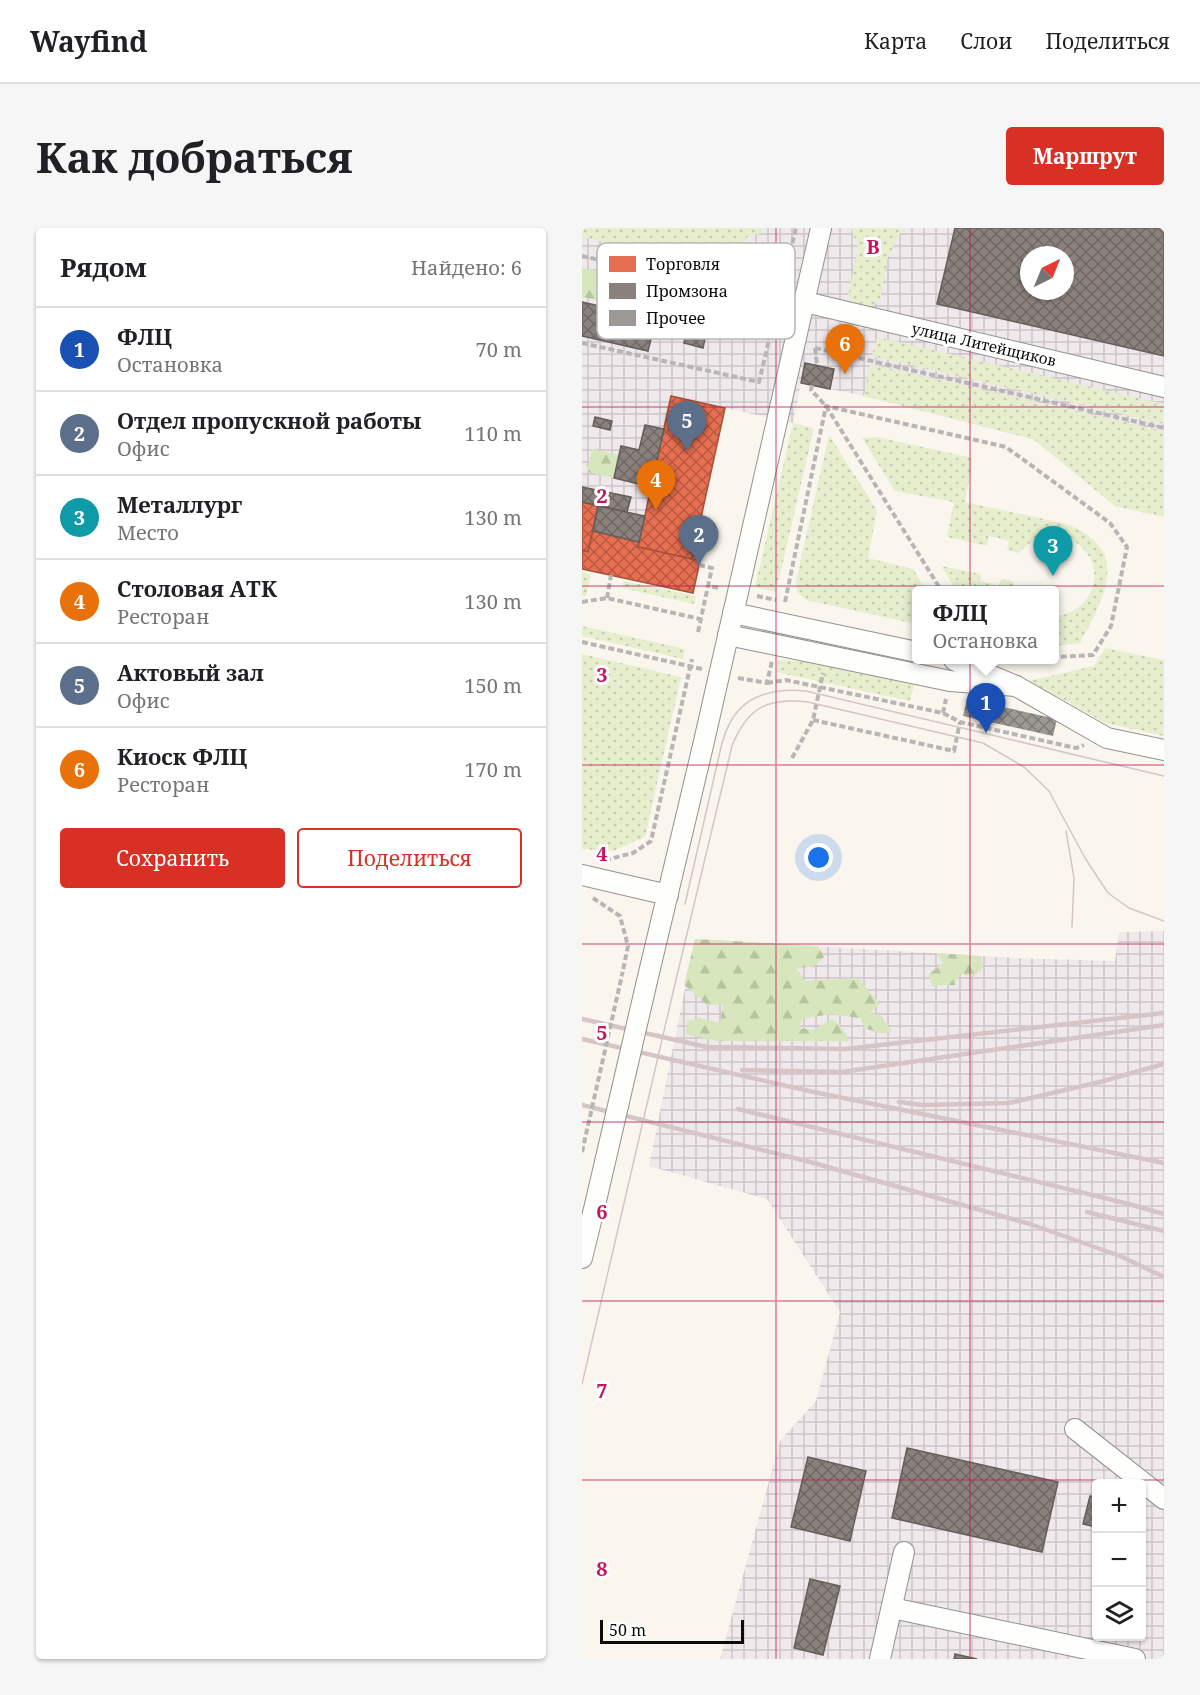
<!DOCTYPE html>
<html lang="ru">
<meta charset="utf-8">
<style>
body{margin:0;font-family:"Noto Serif",serif;background:#f6f6f6;color:#202124}
.controls{position:absolute;right:18px;bottom:18px;display:grid;overflow:hidden;border-radius:6px;box-shadow:0 2px 4px #0004}
.controls button{width:54px;height:54px;display:grid;place-items:center;padding:0;border:0;border-bottom:2px solid #e0e0e0;background:#fff;color:#202124;font:30px sans-serif}
.compass{position:absolute;left:438px;top:18px;width:54px;height:54px;border-radius:50%;background:#fff;box-shadow:0 2px 4px #0004;rotate:43deg}
.scale{position:absolute;left:18px;bottom:15px;width:144px;box-sizing:border-box;padding-left:6px;border:3px solid #0b0b0b;border-top:0;font-size:16px;line-height:21px;white-space:nowrap;color:#0b0b0b;-webkit-text-stroke:4px #fff;paint-order:stroke}
.you{position:absolute;left:237px;top:630px;width:21px;height:21px;margin:-15px;border:4px solid #fff;border-radius:50%;background:#1a73e8;box-shadow:0 0 0 9px #1a73e833}
.badge{display:grid;place-items:center;width:39px;height:39px;border-radius:50%;background:#d93025;color:#fff;font-size:20px;font-weight:700}
.pin{position:absolute;translate:-50% -50px;filter:drop-shadow(0 2px 3px #0008)}
.pin::after{content:'';position:absolute;top:32px;width:21px;height:18px;background:inherit;clip-path:polygon(0 0,100% 0,50% 100%)}
.popup{position:absolute;left:330px;top:358px;width:147px;height:78px;box-sizing:border-box;display:grid;place-content:center;border-radius:6px;background:#fff;filter:drop-shadow(0 2px 4px #0005);font-size:20px;white-space:nowrap;color:#757577}
.popup b{font-size:22px;color:#202124}
.popup::after{content:'';position:absolute;left:50%;top:100%;margin-left:-12px;border:12px solid transparent;border-top-color:#fff}
.list{margin:0;padding:0;list-style:none}
h2{display:flex;justify-content:space-between;align-items:center;height:78px;margin:0;padding:0 24px;font-size:26px}
h2 small{font-size:20px;font-weight:400;color:#757577}
.list li{display:grid;grid-template-columns:39px 1fr auto;gap:18px;align-items:center;box-sizing:border-box;height:84px;padding:0 24px;border-top:2px solid #e0e0e0}
.list b{display:block;font-size:22px;white-space:nowrap}
.list p{margin:0;font-size:20px;white-space:nowrap;color:#757577}
.list em{font-size:20px;font-style:normal;color:#757577}
.actions{display:flex;gap:12px;padding:18px 24px}
.actions a{flex:1;padding:14px 0;border:2px solid #d93025;border-radius:6px;text-align:center;font-size:21px;color:#d93025}
.actions .main{background:#d93025;color:#fff}
.icon{flex:none;width:33px;height:33px;fill:none;stroke:currentColor;stroke-width:2;stroke-linecap:round;stroke-linejoin:round}
.map{position:relative;flex:none;width:582px;height:1431px;overflow:hidden;border-radius:6px}
header{display:flex;align-items:center;gap:36px;box-sizing:border-box;height:84px;padding:0 30px;background:#fff;border-bottom:2px solid #e0e0e0}
header strong{font-size:28px}
nav{display:flex;gap:33px;margin-inline-start:auto;font-size:21px}
.intro{display:flex;align-items:center;justify-content:space-between;box-sizing:border-box;height:144px;padding:0 36px}
h1{margin:0;font-size:42px}
.button{padding:15px 27px;border-radius:6px;background:#d93025;color:#fff;font-size:21px;font-weight:700}
main{display:flex;gap:36px;padding:0 36px}
aside{flex:1;background:#fff;border-radius:6px;box-shadow:0 2px 4px #0004}
.map>svg:first-child{display:block}
.industrial{fill:url(#industrial-grid);fill-rule:evenodd}
.grass{fill:url(#grass-dots)}
.forest{fill:url(#forest-firs)}
.shops{fill:url(#shops-cross-hatch);stroke:#a5513c;stroke-width:1.5}
.industry{fill:url(#industry-cross-hatch);stroke:#645e5a;stroke-width:1.5;fill-rule:evenodd}
.building{fill:url(#building-cross-hatch)}
.lines{fill:none;stroke-linecap:round;stroke-linejoin:round}
.minor-casing{stroke:#93918d;stroke-width:22}
.path{stroke:#b7b6b5;stroke-width:4;stroke-dasharray:6 3;stroke-linecap:butt}
.minor{stroke:#fefefc;stroke-width:20}
.tram{stroke:#d6c4c6;stroke-width:1.5}
.rail{stroke:#d6c4c6;stroke-width:4.5}
.minor-bridge-casing{stroke:#93918d;stroke-width:22;stroke-linecap:butt}
.path-bridge{stroke:#b7b6b5;stroke-width:4;stroke-dasharray:6 3;stroke-linecap:butt}
.minor-bridge{stroke:#fefefc;stroke-width:20}
.grid{fill:none;stroke:#c2185b;stroke-width:1.5;stroke-opacity:0.55}
.labels{text-anchor:middle;dominant-baseline:central;stroke-width:6;stroke-linejoin:round;paint-order:stroke}
.street-label{font-size:15px;fill:#0b0b0b;stroke:#fff}
.key{fill:#fff;stroke:#b6b6b6;stroke-width:1.5}
.key-label{font-size:16px;fill:#0b0b0b}
.grid-label{font-size:20px;text-anchor:middle;font-weight:bold;fill:#c2185b;stroke:#fff;stroke-width:6;stroke-linejoin:round;paint-order:stroke}
</style>
<header>
<strong>Wayfind</strong>
<nav><a>Карта</a><a>Слои</a><a>Поделиться</a></nav>
</header>
<div class="intro"><h1>Как добраться</h1><a class="button">Маршрут</a></div>
<main>
<aside>
<h2>Рядом<small>Найдено: 6</small></h2>
<ul class="list">
<li><span class="badge" style="background:#1a4fb4">1</span><div><b>ФЛЦ</b><p>Остановка</p></div><em>70 m</em></li>
<li><span class="badge" style="background:#5c6f8a">2</span><div><b>Отдел пропускной работы</b><p>Офис</p></div><em>110 m</em></li>
<li><span class="badge" style="background:#0f9aa8">3</span><div><b>Металлург</b><p>Место</p></div><em>130 m</em></li>
<li><span class="badge" style="background:#e8710a">4</span><div><b>Столовая АТК</b><p>Ресторан</p></div><em>130 m</em></li>
<li><span class="badge" style="background:#5c6f8a">5</span><div><b>Актовый зал</b><p>Офис</p></div><em>150 m</em></li>
<li><span class="badge" style="background:#e8710a">6</span><div><b>Киоск ФЛЦ</b><p>Ресторан</p></div><em>170 m</em></li>
</ul>
<div class="actions"><a class="main">Сохранить</a><a>Поделиться</a></div>
</aside>
<div class="map">
<svg width="582" height="1431" viewBox="0 0 582 1431">
<defs>
<pattern id="industrial-grid" width="8" height="8" patternUnits="userSpaceOnUse" patternTransform="scale(1.5)"><rect width="8" height="8" fill="#f0e9ec"/><path d="M0 4h8M4 0v8" fill="none" stroke="#ccc6c9"/></pattern>
<pattern id="grass-dots" width="8" height="8" patternUnits="userSpaceOnUse" patternTransform="scale(1.5)"><rect width="8" height="8" fill="#e6eece"/><path d="M2 2h.1M6 6h.1" fill="none" stroke="#c4cbb0" stroke-width="1.8" stroke-linecap="round"/></pattern>
<pattern id="forest-firs" width="22" height="20" patternUnits="userSpaceOnUse" patternTransform="scale(1.5)"><rect width="22" height="20" fill="#d7e6bc"/><path d="M5 1l3.5 6h-7zM16 11l3.5 6h-7z" fill="#b7c4a0"/></pattern>
<pattern id="shops-cross-hatch" width="8" height="8" patternUnits="userSpaceOnUse" patternTransform="scale(1.5)"><rect width="8" height="8" fill="#e76f51"/><path d="M0 0l8 8M0 8l8-8" fill="none" stroke="#b95941"/></pattern>
<pattern id="industry-cross-hatch" width="8" height="8" patternUnits="userSpaceOnUse" patternTransform="scale(1.5)"><rect width="8" height="8" fill="#8a817c"/><path d="M0 0l8 8M0 8l8-8" fill="none" stroke="#6f6864"/></pattern>
<pattern id="building-cross-hatch" width="8" height="8" patternUnits="userSpaceOnUse" patternTransform="scale(1.5)"><rect width="8" height="8" fill="#9c9995"/><path d="M0 0l8 8M0 8l8-8" fill="none" stroke="#7d7b78"/></pattern>
</defs>
<rect width="100%" height="100%" fill="#faf6ee"/>
<!-- industrial -->
<g class="industrial">
<path d="M 0,0 L 582,0 L 582,238 L 451,211 L 282,168 L 219,155 L 211,195 L 143,180 L 114,313 L 122,315 L 111,365 L 0,341 ZM 447,27 L 483,27 L 483,63 L 447,63 Z"/>
<path d="M 582,703 L 582,1431 L 138,1431 L 198,1213 L 234,1173 L 258,1084 L 185,971 L 67,938 L 113,711 L 435,730 L 533,733 L 537,704 ZM 514,1256 L 560,1256 L 560,1408 L 514,1408 Z"/>
</g>
<!-- grass -->
<g class="grass">
<polygon points="0,0 181,0 180,5 165,9 159,38 139,41 0,9"/>
<polygon points="269,0 321,0 306,29 298,72 291,78 280,78 269,74 266,68 276,20"/>
<polygon points="295,109 582,176 582,196 290,128"/>
<polygon points="288,136 582,203 582,289 533,278 451,211 282,168"/>
<polygon points="211,195 232,200 194,364 173,359"/>
<polygon points="247,207 295,282 286,330 331,341 344,362 335,362 335,396 224,372 215,364 214,353"/>
<path d="M 295,209 L 391,230 L 383,274 L 484,296 C 551,321 522,370 498,415 L 473,418 L 473,388 C 485,387 494,383 502,374 C 537,335 477,278 437,325 L 425,322 L 427,313 L 407,308 L 405,318 L 365,309 L 372,274 L 313,263 L 280,210 Z"/>
<polygon points="359,338 399,346 398,353 417,358 419,351 431,353 433,362 374,362"/>
<polygon points="0,344 9,346 4,368 0,367"/>
<polygon points="42,353 114,368 112,376 40,360"/>
<polygon points="0,398 103,421 101,431 0,408"/>
<polygon points="523,420 582,432 582,508 523,495 481,471 445,457 446,453 512,438"/>
<polygon points="0,426 99,449 63,609 31,623 0,621"/>
<polygon points="196,432 231,434 332,457 328,473 194,444"/>
</g>
<!-- forest -->
<g class="forest">
<polygon points="0,40 143,72 126,97 0,69"/>
<polygon points="10,221 37,227 32,250 5,244"/>
<polygon points="113,711 236,718 242,729 234,737 215,741 223,753 276,750 298,776 288,785 298,787 310,803 300,806 282,800 279,790 249,786 220,791 217,800 231,802 250,791 261,801 267,813 135,813 104,806 105,793 118,790 138,795 141,777 125,777 102,757"/>
<polygon points="354,725 399,728 401,740 392,748 376,746 373,757 350,758 347,746 361,735"/>
</g>
<!-- shops -->
<g class="shops">
<polygon points="89,168 143,180 110,331 56,319"/>
<polygon points="0,274 16,278 6,324 0,322"/>
<polygon points="11,303 57,314 56,319 110,331 113,313 122,315 111,365 0,341 0,322 6,324"/>
</g>
<!-- industry -->
<g class="industry">
<path d="M 373,0 L 582,0 L 582,128 L 355,76 ZM 447,27 L 483,27 L 483,63 L 447,63 Z"/>
<polygon points="0,74 74,91 66,123 0,108"/>
<polygon points="107,93 126,97 121,120 102,115"/>
<polygon points="223,135 252,141 248,161 219,155"/>
<polygon points="13,189 30,193 28,202 11,198"/>
<polygon points="63,197 82,201 69,259 32,250 39,218 57,222"/>
<polygon points="0,259 49,269 45,284 0,274"/>
<polygon points="16,278 63,288 57,314 11,303"/>
<polygon points="325,1220 476,1254 460,1324 310,1290"/>
<polygon points="226,1229 284,1243 268,1313 209,1299"/>
<polygon points="508,1268 514,1269 514,1299 501,1296"/>
<polygon points="228,1351 258,1358 241,1427 212,1420"/>
<polygon points="373,1426 395,1431 372,1431"/>
</g>
<!-- building -->
<polygon class="building" points="385,471 475,491 471,508 381,488"/>
<g class="lines">
<!-- minor casing -->
<g class="minor-casing">
<g id="minor">
<polyline points="223,74 582,159"/>
<polyline points="151,385 335,424"/>
<polyline points="146,407 368,453 434,458"/>
<polyline points="372,432 434,458 525,510 582,522"/>
<polyline points="0,647 86,667"/>
<polyline points="65,753 120,522 239,0"/>
<polyline points="0,1030 13,977"/>
<polyline points="493,1201 582,1271"/>
<polyline points="310,1380 553,1431"/>
<polyline points="298,1431 322,1324"/>
</g>
</g>
<!-- path -->
<g class="path">
<polyline points="0,28 140,60 173,46 210,53"/>
<polyline points="0,115 177,154 214,0"/>
<polyline points="233,120 582,200"/>
<polyline points="233,120 235,137"/>
<polyline points="230,157 229,162 244,178 359,362"/>
<polyline points="117,337 130,340 126,358 138,360"/>
<polyline points="175,368 194,372"/>
<polyline points="25,370 29,347"/>
<polyline points="0,374 25,370 118,391"/>
<polyline points="203,374 244,178 424,219 528,295 545,319 529,398 511,427 473,429"/>
<polyline points="116,404 126,358"/>
<polyline points="0,414 120,441"/>
<polyline points="156,450 185,455 190,433"/>
<polyline points="185,455 204,452 361,485 378,494 494,520 502,517"/>
<polyline points="361,485 364,471"/>
<polyline points="231,492 372,523 378,494"/>
<polyline points="210,530 231,492 241,445"/>
<polyline points="23,632 51,625 69,613 110,431"/>
<polyline points="11,670 38,688 46,718 40,747"/>
</g>
<!-- minor -->
<use href="#minor" class="minor"/>
<!-- tram -->
<g class="tram">
<polyline points="484,603 492,650 490,699"/>
<path d="M 103,676 L 140,515 C 142,509 144,502 147,497 C 161,466 194,460 224,463 L 582,548"/>
<path d="M 0,1156 L 92,760 L 150,518 C 165,480 185,469 226,474 L 401,515 L 442,539 L 467,563 L 503,630 L 526,665 L 547,680 L 582,693"/>
</g>
<!-- rail -->
<g class="rail">
<polyline points="0,791 125,819 263,821 582,785"/>
<polyline points="0,811 227,863 582,935"/>
<polyline points="160,842 260,844 582,797"/>
<polyline points="317,874 341,877 427,875 518,854 582,836"/>
<polyline points="0,877 228,934 448,996 538,1028 582,1049"/>
<polyline points="156,881 547,976 582,986"/>
<polyline points="505,984 582,1003"/>
</g>
<!-- minor-bridge casing -->
<g class="minor-bridge-casing">
<polyline id="minor-bridge" points="13,977 65,753"/>
</g>
<!-- path-bridge -->
<polyline class="path-bridge" points="0,924 40,747"/>
<!-- minor-bridge -->
<use href="#minor-bridge" class="minor-bridge"/>
</g>
<!-- grid -->
<path class="grid" d="M 194,0 L 194,1431M 388,0 L 388,1431M 0,179 L 582,179M 0,358 L 582,358M 0,537 L 582,537M 0,716 L 582,716M 0,894 L 582,894M 0,1073 L 582,1073M 0,1252 L 582,1252"/>
<g class="labels">
<!-- street labels -->
<g class="street-label">
<text transform="translate(402 116) rotate(13)">улица Литейщиков</text>
</g>
</g>
<!-- legend -->
<rect x="15" y="15" width="198" height="96" rx="9" class="key"/>
<rect x="27" y="28" width="27" height="16" fill="#e76f51"/>
<rect x="27" y="55" width="27" height="16" fill="#8a817c"/>
<rect x="27" y="82" width="27" height="16" fill="#9c9995"/>
<g class="key-label">
<text x="64" y="42">Торговля</text>
<text x="64" y="69">Промзона</text>
<text x="64" y="96">Прочее</text>
</g>
<g class="grid-label">
<text x="291" y="26">B</text>
<text x="20" y="275">2</text>
<text x="20" y="454">3</text>
<text x="20" y="633">4</text>
<text x="20" y="812">5</text>
<text x="20" y="991">6</text>
<text x="20" y="1170">7</text>
<text x="20" y="1348">8</text>
</g>
</svg>
<div class="controls">
<button>+</button>
<button>−</button>
<button><svg class="icon" aria-label="layers" viewBox="0 0 24 24"><path d="M12 4l9 5-9 5-9-5zM3 14l9 5 9-5"/></svg></button>
</div>
<svg class="compass" viewBox="-18 -18 36 36"><path d="M0-13l5 13h-10z" fill="#e53935"/><path d="M0 13l5-13h-10z" fill="#757577"/></svg>
<div class="scale">50 m</div>
<div class="you"></div>
<div class="pin badge" style="left:404px;top:505px;background:#1a4fb4">1</div>
<div class="popup"><b>ФЛЦ</b>Остановка</div>
<div class="pin badge" style="left:117px;top:337px;background:#5c6f8a">2</div>
<div class="pin badge" style="left:471px;top:348px;background:#0f9aa8">3</div>
<div class="pin badge" style="left:74px;top:282px;background:#e8710a">4</div>
<div class="pin badge" style="left:105px;top:223px;background:#5c6f8a">5</div>
<div class="pin badge" style="left:263px;top:146px;background:#e8710a">6</div>
</div>
</main>
